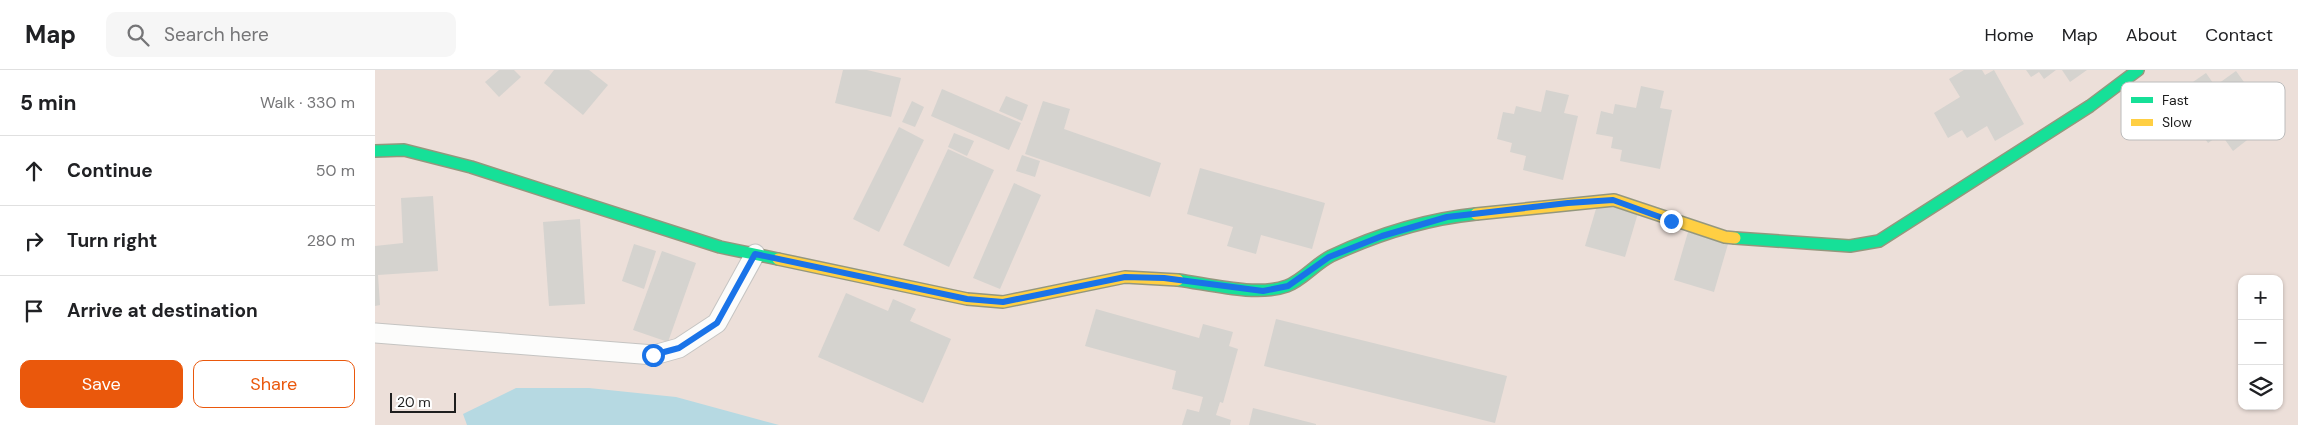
<!DOCTYPE html>
<meta charset="utf-8">
<style>
body{margin:0;font-family:"DM Sans",sans-serif;background:#f6f6f6;color:#202124}
.controls{position:absolute;right:15px;bottom:15px;display:grid;overflow:hidden;border-radius:10px;box-shadow:0 1px 4px #0004}
.controls button{width:45px;height:45px;display:grid;place-items:center;padding:0;border:0;border-bottom:1px solid #e0e0e0;background:#fff;color:#202124;font:25px sans-serif}
.scale{position:absolute;left:15px;bottom:12px;width:66px;box-sizing:border-box;padding-left:5px;border:2px solid #1e1e1e;border-top:0;font-size:14px;line-height:18px;white-space:nowrap;color:#1e1e1e;-webkit-text-stroke:4px #fff;paint-order:stroke}
.stop{position:absolute;width:15px;height:15px;margin:-11px;border:4px solid #1a73e8;border-radius:50%;background:#fff}
.stop.end{background:#1a73e8;border-color:#fff;box-shadow:0 1px 5px #0008}
.list{margin:0;padding:0;list-style:none}
h2{display:flex;justify-content:space-between;align-items:center;height:65px;margin:0;padding:0 20px;font-size:21px}
h2 small{font-size:16px;font-weight:400;color:#757577}
.list li{display:grid;grid-template-columns:32px 1fr auto;gap:15px;align-items:center;box-sizing:border-box;height:70px;padding:0 20px;border-top:1px solid #e0e0e0}
.list b{display:block;font-size:19px;white-space:nowrap}
.list em{font-size:16px;font-style:normal;color:#757577}
.actions{display:flex;gap:10px;padding:15px 20px}
.actions a{flex:1;padding:11px 0;border:1px solid #ea580c;border-radius:10px;text-align:center;font-size:18px;color:#ea580c}
.actions .main{background:#ea580c;color:#fff}
.icon{flex:none;width:28px;height:28px;fill:none;stroke:currentColor;stroke-width:2;stroke-linecap:round;stroke-linejoin:round}
.map{position:relative;flex:none;width:1923px;height:355px;overflow:hidden}
header{display:flex;align-items:center;gap:30px;box-sizing:border-box;height:70px;padding:0 25px;background:#fff;border-bottom:1px solid #e0e0e0}
header strong{font-size:24px}
nav{display:flex;gap:28px;margin-inline-start:auto;font-size:18px}
.search{width:350px;height:45px;background:#f6f6f6;display:flex;align-items:center;gap:12px;box-sizing:border-box;padding:0 18px;border-radius:10px;color:#757577;font-size:19px}
main{display:flex}
aside{flex:1;background:#fff}
.map>svg:first-child{display:block}
.military{fill:#ecdfd9;fill-rule:evenodd}
.water{fill:#b6d9e2}
.building{fill:#d5d3cf}
.lines{fill:none;stroke-linecap:round;stroke-linejoin:round}
.street-casing{stroke:#c5c4c2;stroke-width:21}
.fast-casing{stroke:#94977d;stroke-width:14}
.slow-casing{stroke:#94977d;stroke-width:14}
.street{stroke:#fcfcfb;stroke-width:19}
.fast{stroke:#16e098;stroke-width:11}
.slow{stroke:#ffcf43;stroke-width:11}
.route{stroke:#1a73e8;stroke-width:6}
.key{fill:#fff;stroke:#bcbcbc;stroke-width:1}
.key-label{font-size:14px;fill:#1e1e1e}
</style>
<header>
<strong>Map</strong>
<div class="search"><svg class="icon" aria-label="search" viewBox="0 0 24 24"><circle cx="10" cy="10" r="6"/><path d="M15 15l6 6"/></svg>Search here</div>
<nav><a>Home</a><a>Map</a><a>About</a><a>Contact</a></nav>
</header>
<main>
<aside>
<h2>5 min<small>Walk · 330 m</small></h2>
<ul class="list">
<li><svg class="icon" aria-label="ahead" viewBox="0 0 24 24"><path d="M12 20V5M6 11l6-6 6 6"/></svg><div><b>Continue</b></div><em>50 m</em></li>
<li><svg class="icon" aria-label="right" viewBox="0 0 24 24"><path d="M7 20v-9h11M14 6l5 5-5 5"/></svg><div><b>Turn right</b></div><em>280 m</em></li>
<li><svg class="icon" aria-label="arrive" viewBox="0 0 24 24"><path d="M6 21V4h12l-3 4 3 4H6"/></svg><div><b>Arrive at destination</b></div></li>
</ul>
<div class="actions"><a class="main">Save</a><a>Share</a></div>
</aside>
<div class="map">
<svg width="1923" height="355" viewBox="0 0 1923 355">
<rect width="100%" height="100%" fill="#edebe6"/>
<!-- military -->
<path class="military" d="M 0,0 L 1923,0 L 1923,355 L 0,355 ZM 1867,209 L 1904,209 L 1904,336 L 1867,336 Z"/>
<!-- water -->
<polygon class="water" points="141,318 214,318 301,327 404,355 92,355 88,344"/>
<!-- building -->
<g class="building">
<polygon points="124,0 139,0 146,7 124,27 110,12"/>
<polygon points="179,0 214,0 233,15 208,45 169,13"/>
<polygon points="468,0 492,0 526,8 516,47 460,33"/>
<polygon points="1589,0 1607,0 1610,5 1619,0 1649,54 1620,71 1612,56 1592,68 1587,60 1573,68 1559,43 1585,27 1574,9"/>
<polygon points="1651,0 1681,0 1669,9 1664,2 1656,7"/>
<polygon points="1687,0 1712,0 1695,12"/>
<polygon points="1861,1 1879,26 1872,31 1878,38 1863,49 1876,67 1858,81 1846,64 1833,73 1799,25 1831,3 1840,16"/>
<polygon points="1266,16 1289,21 1285,38 1297,40 1285,99 1245,91 1247,80 1236,78 1238,67 1221,64 1226,41 1238,44 1240,34 1261,38"/>
<polygon points="567,19 646,53 634,80 556,46"/>
<polygon points="1171,20 1194,25 1189,43 1203,46 1188,110 1148,100 1151,86 1135,82 1137,73 1122,69 1128,42 1139,44 1141,36 1166,42"/>
<polygon points="631,26 653,35 647,51 624,41"/>
<polygon points="537,31 549,37 540,57 527,52"/>
<polygon points="668,31 695,39 689,59 786,93 775,127 650,84"/>
<polygon points="524,57 549,70 504,162 478,149"/>
<polygon points="579,63 599,71 592,86 573,77"/>
<polygon points="573,79 619,100 574,197 528,175"/>
<polygon points="647,85 665,91 660,107 641,101"/>
<polygon points="825,98 950,133 937,179 886,165 881,184 852,176 858,157 812,144"/>
<polygon points="639,113 666,125 625,219 598,208"/>
<polygon points="58,126 63,201 3,205 5,235 0,236 0,176 28,173 26,128"/>
<polygon points="1223,132 1263,143 1250,187 1210,176"/>
<polygon points="205,149 210,234 174,236 168,152"/>
<polygon points="1313,162 1353,174 1339,222 1299,210"/>
<polygon points="259,174 281,181 269,219 247,211"/>
<polygon points="287,181 321,193 293,272 258,260"/>
<polygon points="471,223 513,241 518,229 541,239 535,251 576,269 548,333 443,287"/>
<polygon points="721,239 824,268 828,254 858,262 854,276 863,279 848,333 845,332 841,345 856,350 855,355 807,355 812,339 824,342 828,327 797,319 801,301 710,276"/>
<polygon points="901,249 1132,306 1120,353 889,296"/>
<polygon points="878,338 941,354 941,355 874,355"/>
</g>
<g class="lines">
<!-- street casing -->
<g class="street-casing">
<polyline id="street" points="0,263 279,285 304,278 342,253 380,184"/>
</g>
<!-- fast casing -->
<g class="fast-casing">
<g id="fast">
<polyline points="0,81 29,80 96,97 345,177 403,189"/>
<polyline points="1360,168 1475,176 1504,171 1715,36 1763,0"/>
<path d="M 803,210 C 834,214 882,227 912,216 C 928,210 940,194 956,186 C 1001,165 1052,149 1101,144"/>
</g>
</g>
<!-- slow casing -->
<g class="slow-casing">
<g id="slow">
<polyline points="1101,144 1239,130 1350,167 1360,168"/>
<polyline points="403,189 592,229 628,232 750,207 803,210"/>
</g>
</g>
<!-- street -->
<use href="#street" class="street"/>
<!-- fast -->
<use href="#fast" class="fast"/>
<!-- slow -->
<use href="#slow" class="slow"/>
</g>
<g class="lines">
<!-- route -->
<polyline class="route" points="278,285 304,278 342,253 380,184 592,229 628,232 750,207 789,208 888,221 913,216 954,187 1007,166 1072,147 1193,133 1238,130 1296,151"/>
</g>
<!-- legend -->
<rect x="1746" y="12" width="164" height="58" rx="8" class="key"/>
<rect x="1756" y="27" width="22" height="6" fill="#16e098"/>
<rect x="1756" y="49" width="22" height="7" fill="#ffcf43"/>
<g class="key-label">
<text x="1787" y="35">Fast</text>
<text x="1787" y="57">Slow</text>
</g>
</svg>
<div class="controls">
<button>+</button>
<button>−</button>
<button><svg class="icon" aria-label="layers" viewBox="0 0 24 24"><path d="M12 4l9 5-9 5-9-5zM3 14l9 5 9-5"/></svg></button>
</div>
<div class="scale">20 m</div>
<div class="stop" style="left:278px;top:285px"></div>
<div class="stop end" style="left:1296px;top:151px"></div>
</div>
</main>
